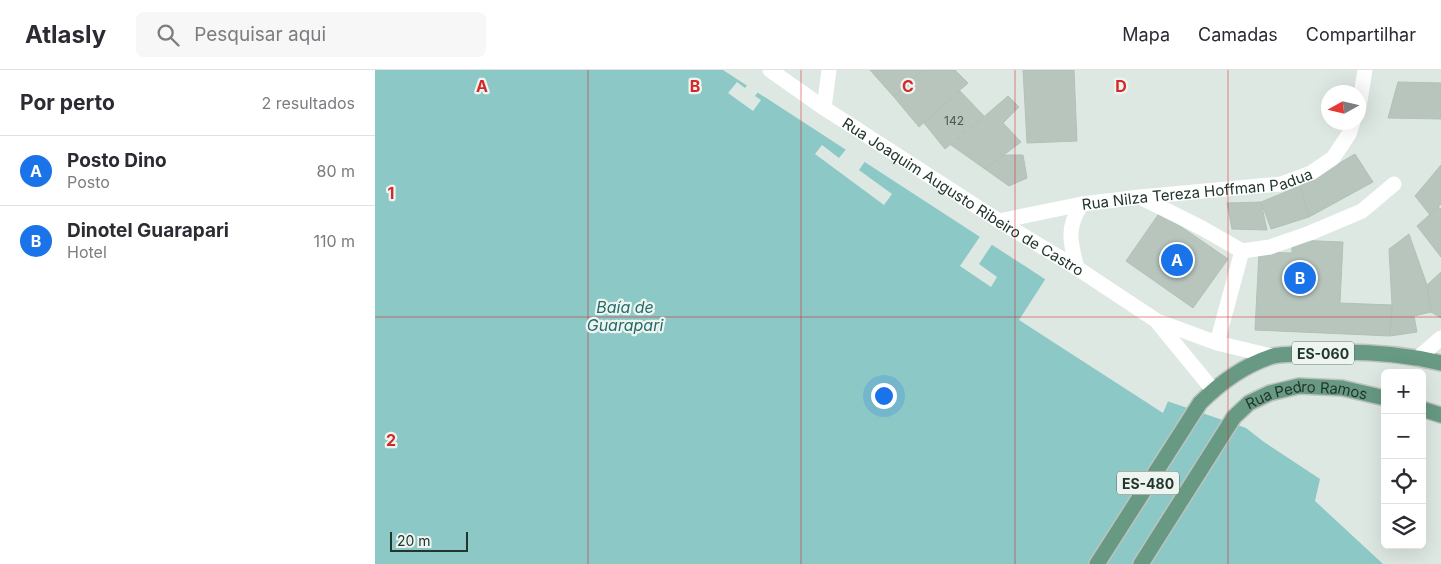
<!DOCTYPE html>
<html lang="pt">
<meta charset="utf-8">
<style>
body{margin:0;font-family:Inter,sans-serif;background:#f7f7f7;color:#2b2b33}
.controls{position:absolute;right:15px;bottom:15px;display:grid;overflow:hidden;border-radius:8px;box-shadow:0 5px 20px #0002}
.controls button{width:45px;height:45px;display:grid;place-items:center;padding:0;border:0;border-bottom:1px solid #e1e1e2;background:#fff;color:#2b2b33;font:25px sans-serif}
.compass{position:absolute;left:946px;top:15px;width:45px;height:45px;border-radius:50%;background:#fff;box-shadow:0 5px 20px #0002;rotate:262deg}
.scale{position:absolute;left:15px;bottom:12px;width:78px;box-sizing:border-box;padding-left:5px;border:2px solid #22362d;border-top:0;font-size:14px;line-height:18px;white-space:nowrap;color:#22362d;-webkit-text-stroke:4px #eef5f0;paint-order:stroke}
.you{position:absolute;left:508px;top:325px;width:18px;height:18px;margin:-12px;border:4px solid #fff;border-radius:50%;background:#1a73e8;box-shadow:0 0 0 8px #1a73e833}
.badge{display:grid;place-items:center;width:32px;height:32px;border-radius:50%;background:#1a73e8;color:#fff;font-size:16px;font-weight:700}
.pin{position:absolute;translate:-50% -50%;border:2px solid #fff;box-shadow:0 1px 5px #0006}
.list{margin:0;padding:0;list-style:none}
h2{display:flex;justify-content:space-between;align-items:center;height:65px;margin:0;padding:0 20px;font-size:21px}
h2 small{font-size:16px;font-weight:400;color:#7c7c81}
.list li{display:grid;grid-template-columns:32px 1fr auto;gap:15px;align-items:center;box-sizing:border-box;height:70px;padding:0 20px;border-top:1px solid #e1e1e2}
.list b{display:block;font-size:19px;white-space:nowrap}
.list p{margin:0;font-size:16px;white-space:nowrap;color:#7c7c81}
.list em{font-size:16px;font-style:normal;color:#7c7c81}
.icon{flex:none;width:28px;height:28px;fill:none;stroke:currentColor;stroke-width:2;stroke-linecap:round;stroke-linejoin:round}
.map{position:relative;flex:none;width:1066px;height:494px;overflow:hidden}
header{display:flex;align-items:center;gap:30px;box-sizing:border-box;height:70px;padding:0 25px;background:#fff;border-bottom:1px solid #e1e1e2}
header strong{font-size:24px}
nav{display:flex;gap:28px;margin-inline-start:auto;font-size:18px}
.search{width:350px;height:45px;background:#f7f7f7;display:flex;align-items:center;gap:12px;box-sizing:border-box;padding:0 18px;border-radius:8px;color:#7c7c81;font-size:19px}
main{display:flex}
aside{flex:1;background:#fff}
.map>svg:first-child{display:block}
.water{fill:#8bc8c6}
.pier{fill:#dee8e2}
.building{fill:#b7c5bd;stroke:#b2c1b8}
.lines{fill:none;stroke-linecap:round;stroke-linejoin:round}
.major-casing{stroke:#bdc3c0;stroke-width:18}
.minor{stroke:#fff;stroke-width:15}
.major{stroke:#679983;stroke-width:15}
.grid{fill:none;stroke:#d62828;stroke-width:1;stroke-opacity:0.55}
.labels{text-anchor:middle;dominant-baseline:central;stroke-width:4.5;stroke-linejoin:round;paint-order:stroke}
.number-label{font-size:12px;fill:#475a51}
.shield{fill:#eef5f0;stroke:#5f6f68;stroke-width:1}
.shield-label{font-size:14px;font-weight:bold;fill:#22362d}
.street-label{font-size:15px;fill:#22362d;stroke:#eef5f0}
.water-label{font-size:16px;font-style:italic;fill:#236b6a;stroke:#eef5f0}
.grid-label{font-size:16px;text-anchor:middle;font-weight:bold;fill:#d62828;stroke:#eef5f0;stroke-width:4.5;stroke-linejoin:round;paint-order:stroke}
</style>
<header>
<strong>Atlasly</strong>
<div class="search"><svg class="icon" aria-label="search" viewBox="0 0 24 24"><circle cx="10" cy="10" r="6"/><path d="M15 15l6 6"/></svg>Pesquisar aqui</div>
<nav><a>Mapa</a><a>Camadas</a><a>Compartilhar</a></nav>
</header>
<main>
<aside>
<h2>Por perto<small>2 resultados</small></h2>
<ul class="list">
<li><span class="badge">A</span><div><b>Posto Dino</b><p>Posto</p></div><em>80 m</em></li>
<li><span class="badge">B</span><div><b>Dinotel Guarapari</b><p>Hotel</p></div><em>110 m</em></li>
</ul>
</aside>
<div class="map">
<svg width="1066" height="494" viewBox="0 0 1066 494">
<rect width="100%" height="100%" fill="#dee8e2"/>
<!-- water -->
<polygon class="water" points="0,0 348,0 682,217 661,250 792,331 871,358 889,372 945,409 940,431 1008,494 0,494"/>
<!-- pier -->
<g class="pier">
<polygon points="362,12 370,18 373,14 384,21 380,26 386,30 378,41 353,23"/>
<polygon points="447,75 464,88 472,78 491,90 484,100 517,124 509,135 440,84"/>
<polygon points="606,165 618,173 604,194 622,207 616,217 585,196"/>
<polygon points="671,208 683,215 684,218 665,249 794,329 788,343 644,250"/>
</g>
<!-- building -->
<g class="building">
<polygon points="495,0 547,0 519,27"/>
<polygon points="547,0 580,0 593,13 544,57 519,27"/>
<polygon points="648,0 699,0 702,71 652,73"/>
<polygon points="1023,12 1066,13 1066,49 1013,48"/>
<polygon points="585,21 609,46 570,79 549,53"/>
<polygon points="633,26 644,37 628,53 646,72 610,99 576,75"/>
<polygon points="980,84 998,112 934,147 925,116"/>
<polygon points="629,85 648,85 652,108 634,116 610,99"/>
<polygon points="1066,95 1066,134 1055,145 1040,126"/>
<polygon points="925,116 934,147 896,159 886,132"/>
<polygon points="886,132 892,160 857,159 852,133"/>
<polygon points="1063,137 1066,139 1066,187 1042,156"/>
<polygon points="785,142 853,189 818,238 751,191"/>
<polygon points="1034,164 1052,215 1056,242 1039,246 1042,262 1015,266 1017,235 1014,179"/>
<polygon points="917,170 968,172 965,233 1017,235 1015,266 880,260 884,182 917,183"/>
<polygon points="1066,202 1066,248 1056,242 1052,215"/>
</g>
<g class="lines">
<!-- major casing -->
<g class="major-casing">
<g id="major">
<polyline points="1047,339 1066,345"/>
<path d="M 722,494 L 825,333 C 844,314 868,296 895,287 C 903,284 913,285 921,284 C 969,280 1020,282 1066,293"/>
<path id="s3" d="M 766,494 L 859,347 L 874,333 L 895,323 L 924,316 L 967,318 L 1010,328"/>
</g>
</g>
<!-- minor -->
<g class="minor">
<path id="s1" d="M 395,0 L 449,38 L 624,151 L 702,198 L 782,251 L 842,273 L 896,286"/>
<polyline points="984,37 990,0"/>
<polyline points="449,38 454,0"/>
<polyline points="765,127 827,158 867,181 895,177 935,163 987,141 1019,114"/>
<path id="s2" d="M 624,151 L 707,134 L 765,127 L 906,114 L 936,103 L 958,88 L 974,64 L 978,52"/>
<path d="M 702,198 C 695,172 691,157 707,134"/>
<polyline points="783,253 838,320"/>
<polyline points="842,273 867,181"/>
<polyline points="1043,288 1066,268"/>
</g>
<!-- major -->
<use href="#major" class="major"/>
</g>
<!-- grid -->
<path class="grid" d="M 213,0 L 213,494M 426,0 L 426,494M 640,0 L 640,494M 853,0 L 853,494M 0,247 L 1066,247"/>
<g class="labels">
<!-- number labels -->
<g class="number-label">
<text x="579" y="50">142</text>
</g>
<!-- shield labels -->
<g class="shield">
<rect x="917" y="271.5" width="62" height="23" rx="4"/>
<rect x="742" y="401.5" width="62" height="23" rx="4"/>
</g>
<g class="shield-label">
<text x="948" y="283">ES-060</text>
<text x="773" y="413">ES-480</text>
</g>
<!-- street labels -->
<g class="street-label">
<text stroke="none"><textPath href="#s2" startOffset="201">Rua Nilza Tereza Hoffman Padua</textPath></text>
<text stroke="none"><textPath href="#s1" startOffset="231">Rua Joaquim Augusto Ribeiro de Castro</textPath></text>
<text stroke="none"><textPath href="#s3" startOffset="254">Rua Pedro Ramos</textPath></text>
</g>
<!-- water labels -->
<g class="water-label">
<text x="250" y="237">Baía de<tspan x="250" dy="18">Guarapari</tspan></text>
</g>
</g>
<g class="grid-label">
<text x="107" y="22">A</text>
<text x="320" y="22">B</text>
<text x="533" y="22">C</text>
<text x="746" y="22">D</text>
<text x="16" y="129">1</text>
<text x="16" y="376">2</text>
</g>
</svg>
<div class="controls">
<button>+</button>
<button>−</button>
<button><svg class="icon" aria-label="locate" viewBox="0 0 24 24"><circle cx="12" cy="12" r="6"/><path d="M12 2v4M12 18v4M2 12h4M18 12h4"/></svg></button>
<button><svg class="icon" aria-label="layers" viewBox="0 0 24 24"><path d="M12 4l9 5-9 5-9-5zM3 14l9 5 9-5"/></svg></button>
</div>
<svg class="compass" viewBox="-18 -18 36 36"><path d="M0-13l5 13h-10z" fill="#e53935"/><path d="M0 13l5-13h-10z" fill="#7c7c81"/></svg>
<div class="scale">20 m</div>
<div class="you"></div>
<div class="pin badge" style="left:802px;top:190px">A</div>
<div class="pin badge" style="left:925px;top:208px">B</div>
</div>
</main>
